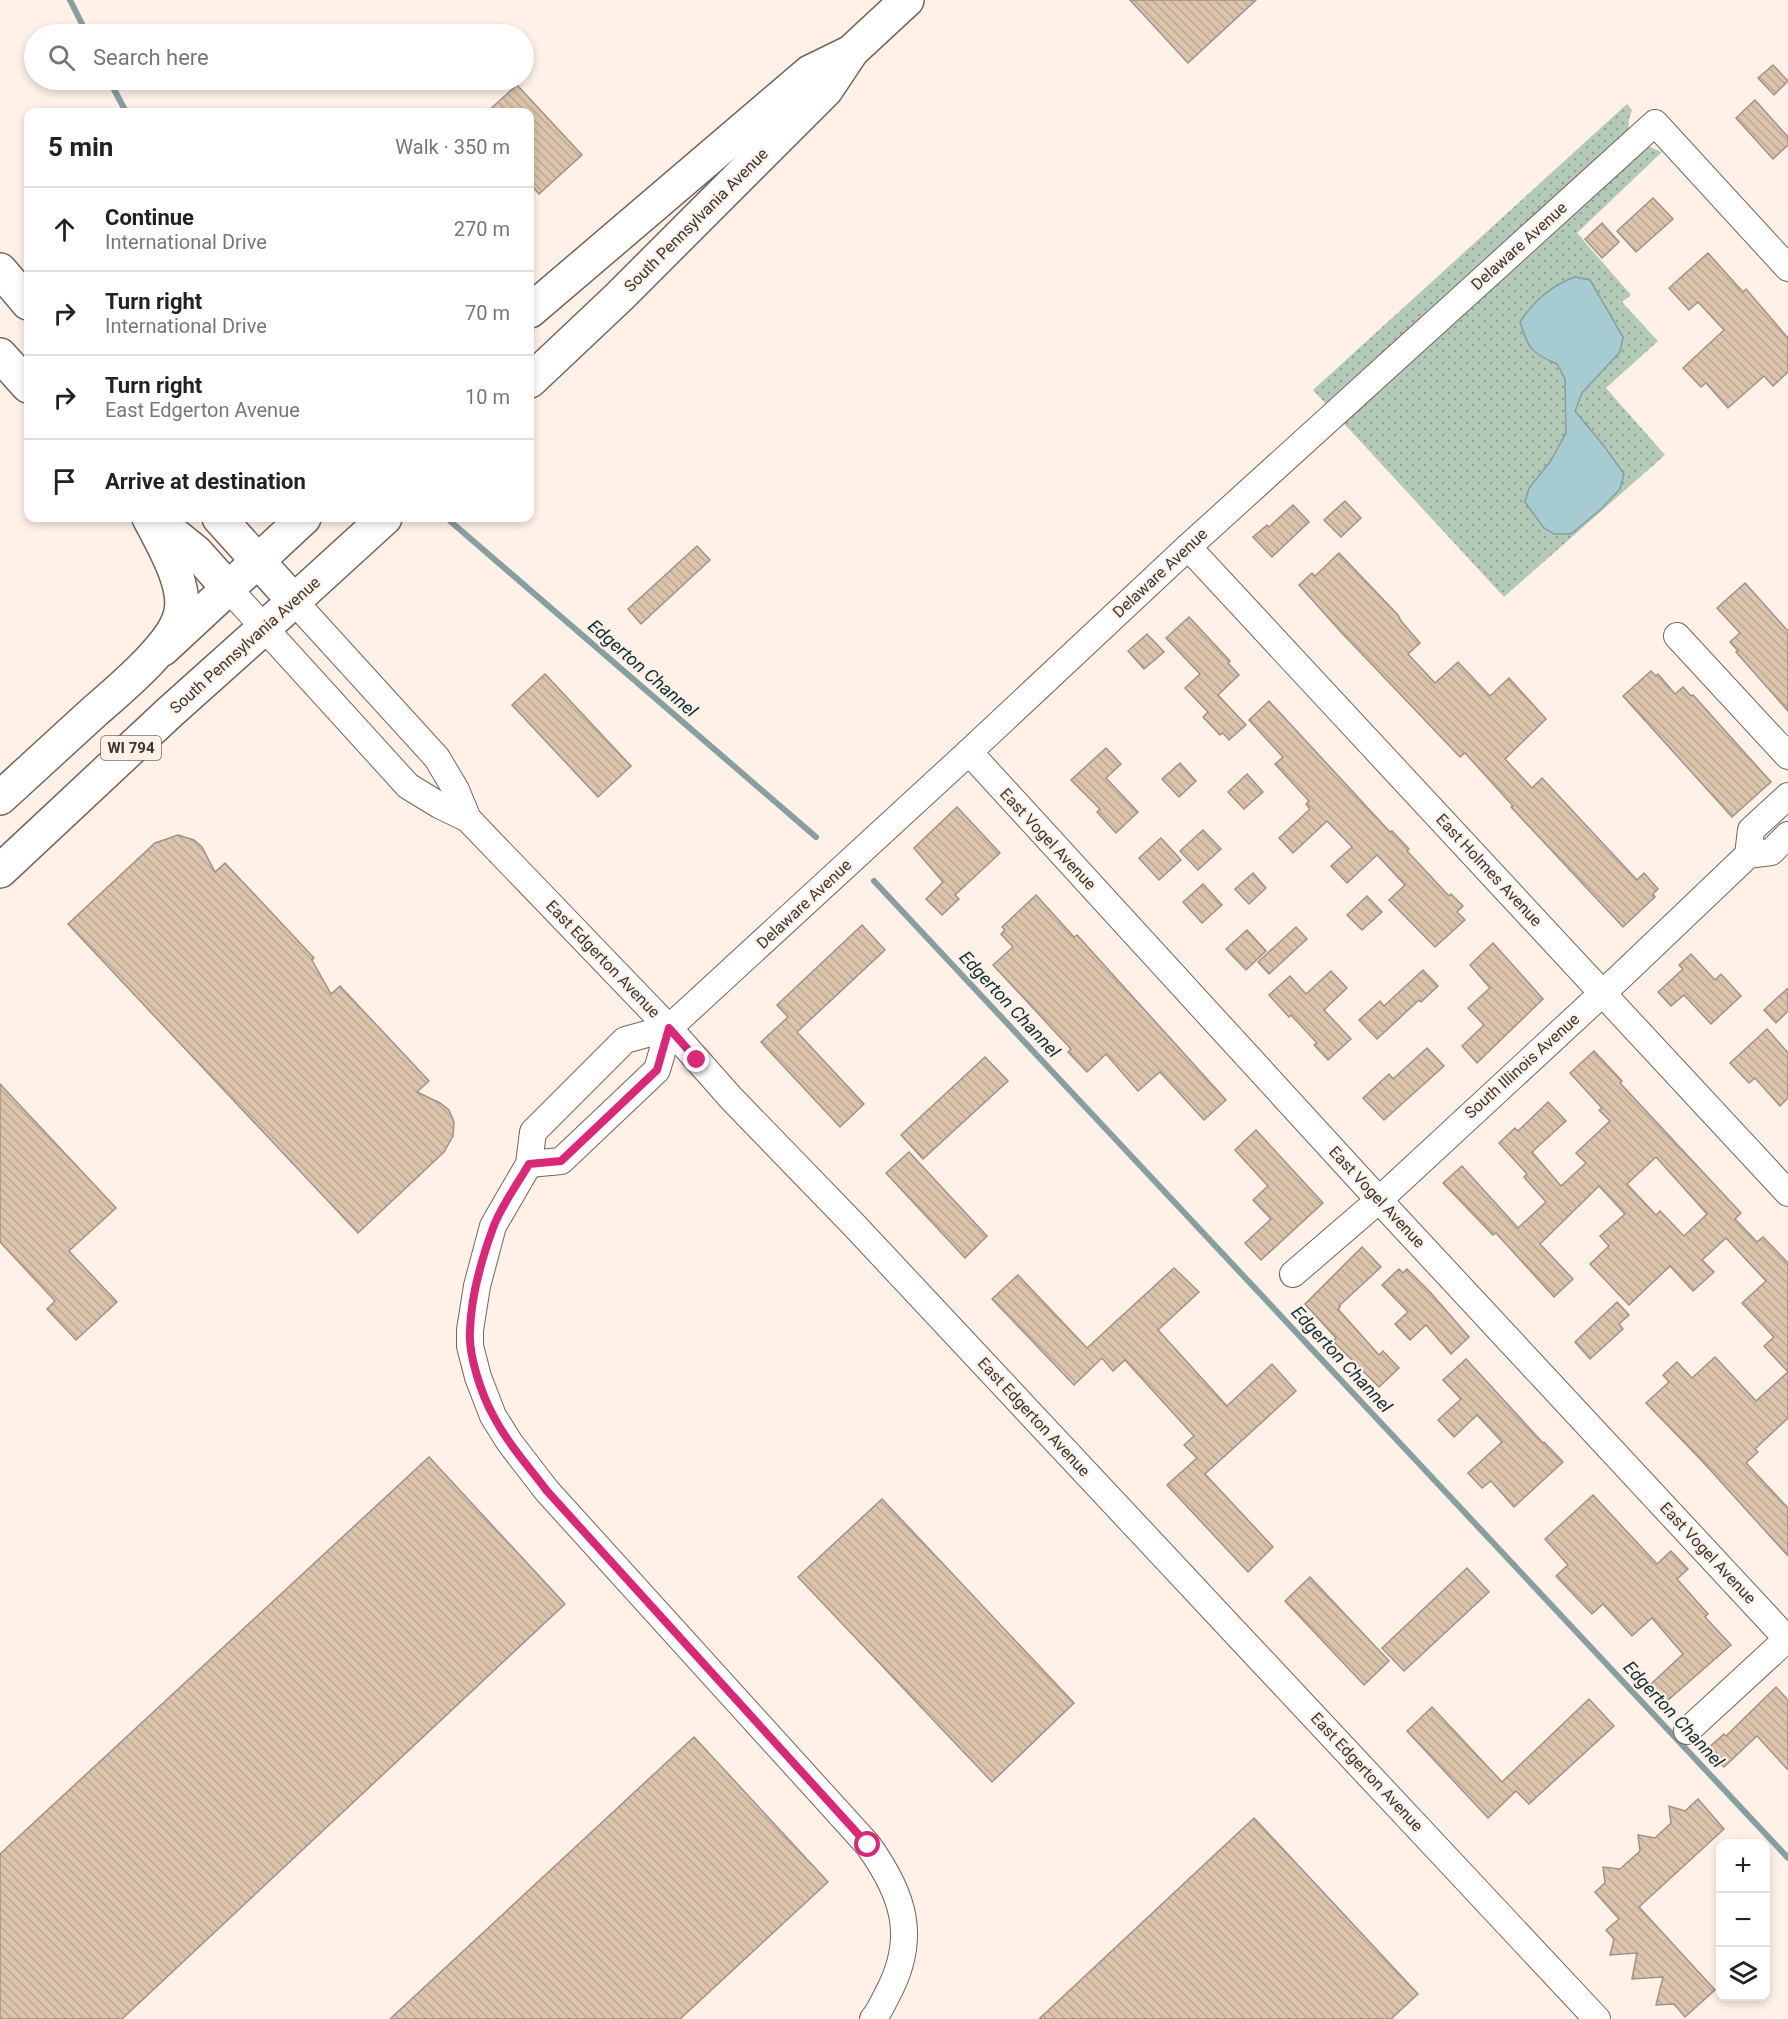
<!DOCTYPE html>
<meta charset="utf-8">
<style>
body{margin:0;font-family:Roboto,sans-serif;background:#f6f6f6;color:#222}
.controls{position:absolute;right:18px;bottom:18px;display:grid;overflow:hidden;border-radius:12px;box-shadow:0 3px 9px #0003}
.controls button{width:54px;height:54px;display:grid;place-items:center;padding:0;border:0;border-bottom:2px solid #e0e0e0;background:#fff;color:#222;font:30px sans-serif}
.stop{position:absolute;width:18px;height:18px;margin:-14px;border:4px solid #db2777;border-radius:50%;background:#fff}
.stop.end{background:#db2777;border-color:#fff;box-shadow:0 2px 6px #0008}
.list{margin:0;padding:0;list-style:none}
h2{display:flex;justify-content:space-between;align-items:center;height:78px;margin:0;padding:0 24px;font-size:26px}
h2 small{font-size:20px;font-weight:400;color:#767676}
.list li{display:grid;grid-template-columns:39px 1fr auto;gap:18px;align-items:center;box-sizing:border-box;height:84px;padding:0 24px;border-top:2px solid #e0e0e0}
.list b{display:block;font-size:22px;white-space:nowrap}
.list p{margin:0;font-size:20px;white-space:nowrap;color:#767676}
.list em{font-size:20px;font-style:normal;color:#767676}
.icon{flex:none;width:33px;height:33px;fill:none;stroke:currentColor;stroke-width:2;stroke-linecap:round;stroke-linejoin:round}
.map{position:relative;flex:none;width:1788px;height:2019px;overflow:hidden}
.search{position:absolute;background:#fff;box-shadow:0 3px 9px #0003;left:24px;top:24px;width:510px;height:66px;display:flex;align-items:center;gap:15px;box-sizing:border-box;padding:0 21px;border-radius:33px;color:#767676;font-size:22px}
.panel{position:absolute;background:#fff;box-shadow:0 3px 9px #0003;left:24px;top:108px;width:510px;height:414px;border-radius:12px}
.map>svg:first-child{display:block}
.grass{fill:url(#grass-dots)}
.water{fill:#a6ccd1;stroke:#869fa1;stroke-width:1.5}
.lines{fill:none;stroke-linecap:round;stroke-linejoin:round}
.stream{stroke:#869fa1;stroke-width:6}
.building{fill:url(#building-back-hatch);stroke:#a09285;stroke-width:1.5;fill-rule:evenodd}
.minor-casing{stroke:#74655a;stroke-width:28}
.secondary-casing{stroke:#74655a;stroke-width:36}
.primary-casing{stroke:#74655a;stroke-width:36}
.minor{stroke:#fff;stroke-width:26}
.secondary{stroke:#fff;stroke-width:33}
.primary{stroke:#fff;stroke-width:33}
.route{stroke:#db2777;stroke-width:8}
.labels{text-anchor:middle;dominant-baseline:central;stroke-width:4.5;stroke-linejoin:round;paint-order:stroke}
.shield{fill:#fff1e7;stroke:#766e68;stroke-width:1.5}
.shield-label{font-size:15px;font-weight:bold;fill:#3c3631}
.street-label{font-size:16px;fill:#3c3631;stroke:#fff1e7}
.water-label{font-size:18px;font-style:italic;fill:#0a3035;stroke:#fff1e7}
</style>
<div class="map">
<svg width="1788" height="2019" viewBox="0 0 1788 2019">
<defs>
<pattern id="grass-dots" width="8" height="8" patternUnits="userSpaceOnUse" patternTransform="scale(1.5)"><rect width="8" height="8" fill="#b2cab7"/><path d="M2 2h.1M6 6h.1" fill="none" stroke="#92a595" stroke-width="1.8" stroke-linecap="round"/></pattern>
<pattern id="building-back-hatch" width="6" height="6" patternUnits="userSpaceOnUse" patternTransform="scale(1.5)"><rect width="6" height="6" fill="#dbc3ac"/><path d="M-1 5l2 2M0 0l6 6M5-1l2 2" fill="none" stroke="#bda894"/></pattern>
</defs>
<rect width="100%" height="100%" fill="#fff1e7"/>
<!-- grass -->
<path class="grass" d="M 1627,104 L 1632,110 C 1620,139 1642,143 1662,152 L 1577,233 L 1631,295 L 1622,302 L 1658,341 L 1606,388 L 1665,455 L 1504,597 L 1313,390 Z"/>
<!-- water -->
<path class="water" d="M 1575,277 L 1590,280 L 1623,337 L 1620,352 L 1582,393 L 1575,411 L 1604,446 L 1624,474 L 1620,489 L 1601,509 L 1571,534 L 1554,534 L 1544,528 L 1525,502 L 1529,488 L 1550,462 L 1566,433 L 1565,379 L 1557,364 C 1531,353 1528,348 1520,322 C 1533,302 1552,285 1575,277 Z"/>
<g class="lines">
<!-- stream -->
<g class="stream">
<polyline points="70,0 87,34"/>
<polyline points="109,80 126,112"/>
<polyline points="450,521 816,837"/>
<polyline points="874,881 1788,1858"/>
</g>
</g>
<!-- building -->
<g class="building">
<polygon points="1130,0 1256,0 1188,63"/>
<polygon points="1773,65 1788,81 1774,95 1758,78"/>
<polygon points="517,85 582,155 539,194 530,184 530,112 487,112"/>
<polygon points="1755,100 1788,137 1788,145 1773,159 1736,118"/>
<polygon points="1653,198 1673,219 1636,252 1617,231"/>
<polygon points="1602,223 1619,242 1602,258 1585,239"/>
<polygon points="1708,253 1743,292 1746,289 1788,338 1788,372 1773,386 1764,376 1728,408 1706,383 1701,387 1683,368 1724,330 1698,302 1689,310 1669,288"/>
<polygon points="1345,501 1361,518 1341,537 1324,520"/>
<polygon points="1293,505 1309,522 1272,557 1253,537 1267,525 1269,527"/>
<polygon points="697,546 710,560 641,624 628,609"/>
<polygon points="1339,553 1398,615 1401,621 1420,643 1408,654 1435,683 1458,662 1490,696 1509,678 1546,719 1505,759 1532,788 1542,778 1637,880 1644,873 1658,889 1653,894 1655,897 1623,927 1511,807 1513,806 1465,753 1460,757 1340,631 1299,585 1312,573 1315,576"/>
<polygon points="1745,583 1788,631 1788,711 1736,652 1738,651 1730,642 1740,633 1717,608"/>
<polygon points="1189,617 1230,661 1228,663 1239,675 1218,695 1246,725 1229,740 1223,733 1220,735 1203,717 1208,712 1185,688 1200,674 1166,638"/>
<polygon points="1147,634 1164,652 1144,669 1128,651"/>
<polygon points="1651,671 1656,676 1658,674 1675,694 1683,687 1691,696 1693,695 1771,782 1732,817 1623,696"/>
<polygon points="545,674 631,766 598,797 512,705"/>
<polygon points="1269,701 1390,832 1392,831 1409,849 1407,851 1449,896 1451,894 1463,906 1457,912 1465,920 1435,947 1389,900 1405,885 1377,855 1347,883 1331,866 1352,847 1327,821 1293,853 1279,838 1310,809 1306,804 1309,801 1275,764 1283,757 1249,720"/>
<polygon points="1106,748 1121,764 1106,778 1138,812 1116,833 1097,812 1100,809 1071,780"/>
<polygon points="1180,763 1196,781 1179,797 1162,779"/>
<polygon points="1247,774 1263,792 1244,809 1228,792"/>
<polygon points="957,807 1000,853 955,895 959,899 942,915 926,899 943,882 914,848"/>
<polygon points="1203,830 1221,849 1198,870 1180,851"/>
<polygon points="178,835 194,840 202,847 215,872 225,863 314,958 312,960 331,994 340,986 429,1081 417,1092 440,1103 449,1110 454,1122 453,1136 444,1152 358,1233 68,924 155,843"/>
<polygon points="1161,838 1181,860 1159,880 1139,858"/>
<polygon points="1253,873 1266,888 1249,904 1235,889"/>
<polygon points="1203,884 1222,905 1202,923 1183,902"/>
<polygon points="1036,895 1074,937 1077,935 1226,1100 1204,1120 1160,1072 1138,1091 1106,1054 1087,1072 1068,1052 1071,1049 993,965 1013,947 1001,934 1005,930 1002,927"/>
<polygon points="1367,896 1382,912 1362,930 1347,915"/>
<polygon points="862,925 885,950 797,1032 864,1104 840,1127 761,1042 788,1017 777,1005"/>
<polygon points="1296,927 1307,939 1269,974 1258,962"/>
<polygon points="1247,930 1266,951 1246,970 1226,949"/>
<polygon points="1493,943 1543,999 1477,1063 1462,1046 1484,1025 1468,1008 1490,988 1470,965"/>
<polygon points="1691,954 1715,980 1721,974 1741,996 1711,1024 1684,995 1671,1006 1658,992 1683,969 1679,965"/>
<polygon points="1423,970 1438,986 1421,1002 1419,1000 1377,1039 1359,1020 1380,1001 1384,1006"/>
<polygon points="1331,971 1347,988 1324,1010 1351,1039 1328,1060 1314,1045 1317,1043 1291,1015 1289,1017 1269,995 1290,976 1306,994"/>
<polygon points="1788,988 1788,1011 1776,1023 1764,1010"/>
<polygon points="1767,1029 1788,1053 1788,1098 1780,1106 1755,1078 1749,1083 1730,1063"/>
<polygon points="1427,1048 1444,1066 1384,1120 1363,1098 1389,1074 1393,1079"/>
<path d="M 1594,1051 L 1622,1081 L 1620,1083 L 1741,1213 L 1735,1219 L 1757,1242 L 1763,1237 L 1788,1263 L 1788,1372 L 1764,1346 L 1774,1337 L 1742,1303 L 1766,1281 L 1726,1238 L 1702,1260 L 1714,1272 L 1693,1291 L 1670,1266 L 1629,1305 L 1590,1264 L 1609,1246 L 1600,1236 L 1625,1214 L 1599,1186 L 1540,1244 L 1573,1279 L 1554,1297 L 1496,1233 L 1493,1235 L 1443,1183 L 1462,1166 L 1518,1228 L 1546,1202 L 1524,1177 L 1527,1174 L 1499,1143 L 1515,1128 L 1518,1131 L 1548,1102 L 1566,1121 L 1532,1152 L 1561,1186 L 1586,1163 L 1576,1153 L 1610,1121 L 1599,1110 L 1602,1108 L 1570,1073 ZM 1656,1157 L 1707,1214 L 1684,1236 L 1660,1211 L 1656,1215 L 1627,1184 Z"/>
<polygon points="985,1057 1008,1081 923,1159 901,1135"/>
<polygon points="0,1084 116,1208 69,1251 117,1302 76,1340 47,1309 55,1301 0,1242"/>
<polygon points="1256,1130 1323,1203 1261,1260 1245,1243 1271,1219 1253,1200 1268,1186 1235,1150"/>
<polygon points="909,1152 987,1236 965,1258 886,1173"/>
<polygon points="1362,1247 1381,1267 1339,1306 1340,1307 1338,1309 1379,1355 1383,1351 1399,1368 1379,1387 1333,1341 1336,1338 1305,1304"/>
<polygon points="1174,1268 1199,1292 1158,1330 1227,1406 1272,1364 1296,1391 1205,1474 1273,1547 1248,1572 1167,1485 1197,1458 1184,1445 1194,1436 1125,1360 1113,1371 1102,1358 1074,1385 992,1299 1018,1275 1087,1348"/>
<polygon points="1399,1269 1403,1273 1407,1269 1430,1292 1469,1337 1451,1354 1426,1325 1410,1340 1395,1324 1408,1312 1382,1285"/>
<polygon points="1617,1302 1629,1315 1619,1324 1623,1329 1590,1359 1575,1342"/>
<polygon points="1715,1357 1756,1401 1788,1372 1788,1418 1755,1449 1758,1452 1746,1463 1788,1508 1788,1556 1703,1462 1646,1403 1669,1382 1663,1375 1677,1362 1692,1378"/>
<polygon points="1466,1359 1543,1443 1544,1442 1563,1462 1514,1507 1491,1481 1482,1488 1468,1473 1502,1442 1477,1415 1454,1437 1438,1420 1461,1399 1443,1380"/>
<polygon points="429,1457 565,1604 122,2019 0,2019 0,1854"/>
<polygon points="1593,1495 1657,1564 1671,1551 1688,1569 1677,1579 1708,1614 1705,1617 1731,1645 1667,1701 1651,1684 1683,1654 1652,1618 1632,1636 1603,1604 1592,1614 1556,1576 1568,1565 1545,1539"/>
<polygon points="882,1499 1074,1703 992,1782 798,1577"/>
<polygon points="1467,1568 1489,1592 1404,1671 1382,1648"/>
<polygon points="1310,1577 1389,1661 1364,1685 1285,1601"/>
<polygon points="1776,1687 1788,1700 1788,1770 1757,1736 1724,1767 1707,1749 1724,1734 1726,1736"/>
<polygon points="1589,1699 1614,1726 1529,1804 1516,1791 1488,1818 1407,1731 1432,1707 1502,1782"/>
<polygon points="694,1737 828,1882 680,2019 390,2019"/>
<polygon points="1698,1799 1724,1829 1639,1907 1715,1990 1685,2017 1674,2004 1656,2005 1663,1977 1632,1979 1637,1953 1610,1955 1614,1939 1606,1930 1619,1919 1595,1892 1605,1883 1603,1867 1620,1869 1640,1851 1638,1835 1655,1838 1671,1823 1669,1806 1685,1811"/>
<polygon points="1254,1818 1418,1994 1391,2019 1039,2019"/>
</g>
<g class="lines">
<!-- minor casing -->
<g class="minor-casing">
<g id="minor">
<polyline points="1188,547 1788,1193"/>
<polyline points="228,588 408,786 439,805 468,819"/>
<polyline points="294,601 437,758 456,790 468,819 669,1028 731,1098 853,1224 1597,2019"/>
<polyline points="1677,636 1788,756"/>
<polyline points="969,752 1379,1200 1788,1640"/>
<polyline points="1748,855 1751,830 1788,796"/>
<polyline points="529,1164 561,1161 657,1070 669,1028"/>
<polyline points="1293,1274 1379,1200 1620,977 1748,855 1771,852 1788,835"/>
<polyline points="1687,1731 1788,1638"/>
<path d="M 873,2019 C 879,2012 883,2003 887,1995 C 918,1938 904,1895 868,1845 L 547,1491 L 510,1443 L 493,1416 L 478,1377 L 470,1346 L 470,1330 L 477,1286 L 493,1226 L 529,1164 L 533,1132 L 625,1040 L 669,1028 L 969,752 L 1188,547 L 1655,123 L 1788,268"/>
</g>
</g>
<!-- secondary casing -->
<g class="secondary-casing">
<g id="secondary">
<polyline points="530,311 810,72 851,52"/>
<polyline points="530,381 619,297 826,90 852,51 907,0"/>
<polyline points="294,601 385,518"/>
<polyline points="163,649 304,518"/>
</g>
</g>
<!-- primary casing -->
<g class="primary-casing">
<g id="primary">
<polyline points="0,270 28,303"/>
<polyline points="0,355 28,386"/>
<polyline points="155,519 196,552 228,588"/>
<path d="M 0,798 C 32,769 63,740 95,711 C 119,690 172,646 180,616 C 189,587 162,543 149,518"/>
<polyline points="0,871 170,712 294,601 219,518"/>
</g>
</g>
<!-- minor -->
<use href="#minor" class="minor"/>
<!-- secondary -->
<use href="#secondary" class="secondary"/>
<!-- primary -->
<use href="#primary" class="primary"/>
</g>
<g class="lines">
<!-- route -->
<path class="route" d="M 697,1060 L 669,1028 L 657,1070 L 561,1161 L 529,1164 C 517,1185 501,1206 493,1228 C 482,1258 471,1298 470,1330 C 468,1355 482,1396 494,1417 C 508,1444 529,1467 547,1491 L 868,1845"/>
</g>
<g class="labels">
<!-- shield labels -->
<rect class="shield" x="101" y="736" width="60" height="24" rx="4.5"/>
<g class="shield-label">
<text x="131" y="748">WI 794</text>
</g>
<!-- street labels -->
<g class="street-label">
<text transform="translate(696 220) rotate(-45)">South Pennsylvania Avenue</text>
<text transform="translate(1519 246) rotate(-42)">Delaware Avenue</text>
<text transform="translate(1160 573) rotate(-43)">Delaware Avenue</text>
<text transform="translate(245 645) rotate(-42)">South Pennsylvania Avenue</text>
<text transform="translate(1048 839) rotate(47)">East Vogel Avenue</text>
<text transform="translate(1489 870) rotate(47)">East Holmes Avenue</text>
<text transform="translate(804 904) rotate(-43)">Delaware Avenue</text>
<text transform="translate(603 959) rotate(46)">East Edgerton Avenue</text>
<text transform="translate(1522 1066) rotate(-42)">South Illinois Avenue</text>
<text transform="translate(1377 1197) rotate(47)">East Vogel Avenue</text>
<text transform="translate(1034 1417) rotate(47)">East Edgerton Avenue</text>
<text transform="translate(1708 1553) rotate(47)">East Vogel Avenue</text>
<text transform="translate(1367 1772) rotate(47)">East Edgerton Avenue</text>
</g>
<!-- water labels -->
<g class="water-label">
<text transform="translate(643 668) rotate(41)">Edgerton Channel</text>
<text transform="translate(1010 1004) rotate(47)">Edgerton Channel</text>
<text transform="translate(1342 1359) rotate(47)">Edgerton Channel</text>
<text transform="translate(1674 1714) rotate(47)">Edgerton Channel</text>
</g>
</g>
</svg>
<div class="controls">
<button>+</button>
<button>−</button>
<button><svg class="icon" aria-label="layers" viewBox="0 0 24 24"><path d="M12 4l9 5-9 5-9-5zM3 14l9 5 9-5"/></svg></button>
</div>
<div class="stop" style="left:868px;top:1845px"></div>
<div class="stop end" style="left:697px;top:1060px"></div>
<div class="search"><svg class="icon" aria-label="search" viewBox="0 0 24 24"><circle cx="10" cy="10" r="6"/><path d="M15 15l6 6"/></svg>Search here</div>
<section class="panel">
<h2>5 min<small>Walk · 350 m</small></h2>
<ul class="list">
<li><svg class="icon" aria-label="ahead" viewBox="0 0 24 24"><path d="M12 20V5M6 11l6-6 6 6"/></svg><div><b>Continue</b><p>International Drive</p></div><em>270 m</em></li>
<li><svg class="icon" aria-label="right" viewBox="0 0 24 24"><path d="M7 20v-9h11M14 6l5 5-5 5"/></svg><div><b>Turn right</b><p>International Drive</p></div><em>70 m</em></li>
<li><svg class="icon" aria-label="right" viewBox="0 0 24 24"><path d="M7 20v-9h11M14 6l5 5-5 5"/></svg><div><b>Turn right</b><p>East Edgerton Avenue</p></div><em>10 m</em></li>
<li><svg class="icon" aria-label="arrive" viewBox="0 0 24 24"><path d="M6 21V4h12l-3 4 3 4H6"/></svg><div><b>Arrive at destination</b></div></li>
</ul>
</section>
</div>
